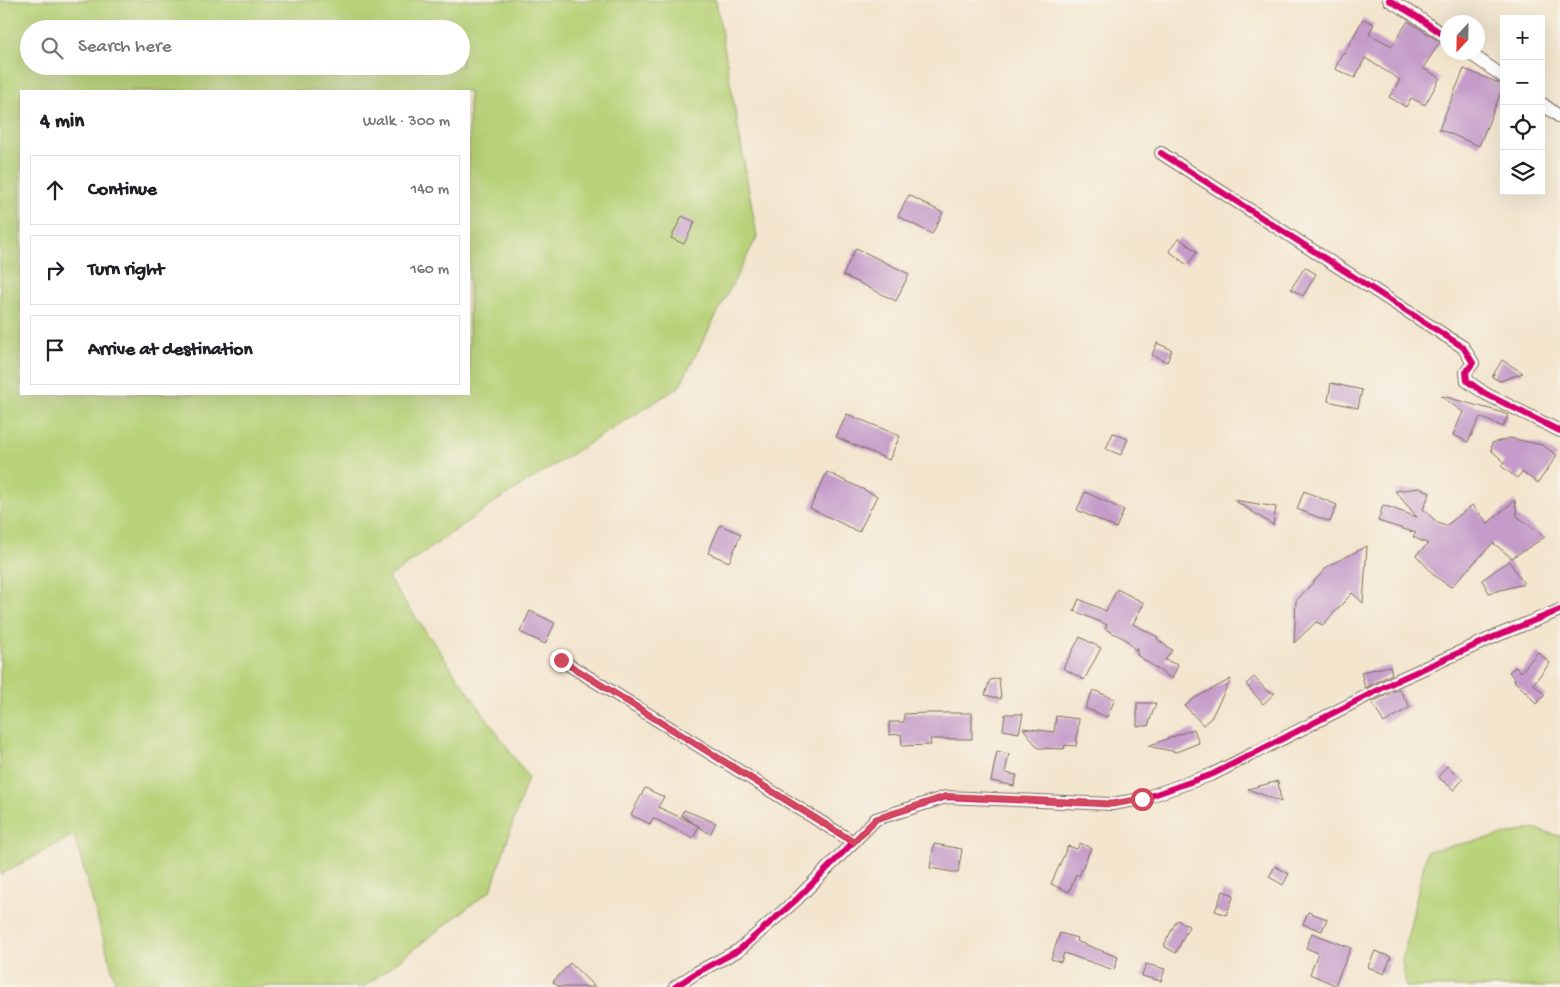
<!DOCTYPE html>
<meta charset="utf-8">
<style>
body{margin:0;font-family:"Gochi Hand",sans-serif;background:#f2f2f2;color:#202124}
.controls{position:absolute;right:15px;top:15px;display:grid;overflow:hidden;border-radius:0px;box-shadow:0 5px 20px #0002}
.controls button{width:45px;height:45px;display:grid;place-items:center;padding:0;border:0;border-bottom:1px solid #e0e0e0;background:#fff;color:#202124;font:25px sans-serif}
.compass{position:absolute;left:1440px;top:15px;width:45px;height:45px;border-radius:50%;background:#fff;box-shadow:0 5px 20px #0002;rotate:202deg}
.stop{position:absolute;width:15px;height:15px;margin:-11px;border:4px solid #d1495b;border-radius:50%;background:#fff}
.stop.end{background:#d1495b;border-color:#fff;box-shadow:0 1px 5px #0008}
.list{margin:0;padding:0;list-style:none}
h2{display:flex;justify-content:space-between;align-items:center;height:65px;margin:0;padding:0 20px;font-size:21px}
h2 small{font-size:16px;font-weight:400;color:#757577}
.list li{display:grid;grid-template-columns:32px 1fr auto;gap:15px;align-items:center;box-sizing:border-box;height:70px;margin:0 10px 10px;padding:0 10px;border:1px solid #e0e0e0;border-radius:0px}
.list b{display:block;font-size:19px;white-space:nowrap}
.list em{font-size:16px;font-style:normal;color:#757577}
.icon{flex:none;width:28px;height:28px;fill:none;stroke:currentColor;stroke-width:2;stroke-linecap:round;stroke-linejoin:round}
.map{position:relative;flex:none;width:1560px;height:987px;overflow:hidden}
.search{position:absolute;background:#fff;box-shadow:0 5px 20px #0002;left:20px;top:20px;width:450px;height:55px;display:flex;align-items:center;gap:12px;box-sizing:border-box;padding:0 18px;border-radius:28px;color:#757577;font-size:19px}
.panel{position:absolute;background:#fff;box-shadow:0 5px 20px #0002;left:20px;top:90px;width:450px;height:305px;border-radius:0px}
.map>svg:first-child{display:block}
.green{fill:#b7d278;stroke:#797e4b;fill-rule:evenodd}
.building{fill:#c59cc9}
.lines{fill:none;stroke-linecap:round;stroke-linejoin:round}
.minor-casing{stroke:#7b6b5c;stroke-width:14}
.minor{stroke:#fff;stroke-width:12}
.cycleway-casing{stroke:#f7f3e8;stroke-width:9}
.cycleway{stroke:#d6006c;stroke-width:6}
.route{stroke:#d1495b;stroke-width:6}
</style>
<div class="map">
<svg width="1560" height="987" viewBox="0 0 1560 987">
<rect width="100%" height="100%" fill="#f7f3e8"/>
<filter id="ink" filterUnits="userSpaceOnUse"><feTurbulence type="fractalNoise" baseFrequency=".02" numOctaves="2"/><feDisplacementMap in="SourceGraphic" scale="10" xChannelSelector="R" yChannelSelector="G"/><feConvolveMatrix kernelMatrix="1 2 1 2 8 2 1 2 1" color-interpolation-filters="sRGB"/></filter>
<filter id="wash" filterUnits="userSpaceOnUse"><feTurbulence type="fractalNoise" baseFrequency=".0096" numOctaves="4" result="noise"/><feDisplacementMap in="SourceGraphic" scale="20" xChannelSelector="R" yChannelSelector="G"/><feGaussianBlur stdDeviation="1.12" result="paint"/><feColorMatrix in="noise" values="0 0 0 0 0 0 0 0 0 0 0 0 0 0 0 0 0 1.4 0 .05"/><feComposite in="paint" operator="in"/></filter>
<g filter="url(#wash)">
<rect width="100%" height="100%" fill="#f3e5ce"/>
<!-- green -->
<g class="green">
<path d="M 0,0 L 716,0 L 757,237 L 679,387 L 495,502 L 388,578 L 528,777 L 491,890 L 364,987 L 117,987 L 74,835 L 0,875 ZM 29,29 L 461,29 L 461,66 L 29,66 ZM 21,91 L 469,91 L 469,394 L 21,394 Z"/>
<polygon points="1533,829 1560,836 1560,987 1406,987 1402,961 1427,851"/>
</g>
<g id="blocks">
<!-- building -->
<g class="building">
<polygon points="1363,19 1374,24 1369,34 1392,46 1408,21 1440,42 1423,68 1440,78 1425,105 1411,98 1406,107 1389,97 1400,80 1365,58 1355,78 1335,69 1342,53 1344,54"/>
<polygon points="1464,69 1504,85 1479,146 1439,129"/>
<polygon points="909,195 943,213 932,234 898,216"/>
<polygon points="682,216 695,222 684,244 671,238"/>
<polygon points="1179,238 1197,252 1187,265 1169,251"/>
<polygon points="856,248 909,274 896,301 843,275"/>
<polygon points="1305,267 1316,274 1303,296 1291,289"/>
<polygon points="1157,343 1172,350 1167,362 1152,355"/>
<polygon points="1502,360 1523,373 1500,381 1492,377"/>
<polygon points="1331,383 1362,390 1358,408 1328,401"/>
<polygon points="1442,396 1497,411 1508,415 1503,427 1480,417 1468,442 1453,435 1463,412 1442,397"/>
<polygon points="847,414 900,436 889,460 836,437"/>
<polygon points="1113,433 1128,439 1121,455 1106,449"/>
<polygon points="1510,438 1542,445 1557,455 1538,483 1522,472 1517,478 1501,466 1504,462 1491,450 1492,443"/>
<polygon points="827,472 877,496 859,532 810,508"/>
<polygon points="1420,488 1430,493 1423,509 1438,523 1446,526 1472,505 1488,523 1515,500 1517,516 1545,537 1512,558 1493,543 1451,587 1436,577 1416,555 1428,544 1413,537 1416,533 1378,521 1383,505 1417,517 1395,491"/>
<polygon points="1304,491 1337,505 1330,522 1297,509"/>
<polygon points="1085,492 1124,510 1116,528 1077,510"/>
<polygon points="1234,500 1276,507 1273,525"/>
<polygon points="720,525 741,534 729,562 708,553"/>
<polygon points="1367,546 1363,603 1352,593 1323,625 1316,622 1294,643 1296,601 1328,566"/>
<polygon points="1509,561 1524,584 1489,593 1482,580"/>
<polygon points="1117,589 1144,603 1133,624 1158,637 1157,639 1172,650 1165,660 1178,665 1172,679 1137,655 1137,647 1135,650 1127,640 1105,629 1107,625 1074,611 1079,599 1106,611"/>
<polygon points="530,611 555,623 545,644 520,632"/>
<polygon points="1080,637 1101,648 1084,680 1063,668"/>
<polygon points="1538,652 1550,663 1533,684 1545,695 1536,704 1526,692 1514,681 1515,679 1509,672 1515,667 1521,672"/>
<polygon points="1390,666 1392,674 1365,688 1361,672"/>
<polygon points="1254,677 1267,691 1275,693 1263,704 1246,684"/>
<polygon points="999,678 1001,699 985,695 990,680"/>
<polygon points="1231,679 1211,718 1203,725 1185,706 1193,699"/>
<polygon points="1399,689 1410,707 1384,723 1372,702"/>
<polygon points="1093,690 1115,699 1107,717 1085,708"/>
<polygon points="1137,703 1156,703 1148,726 1137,726"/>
<polygon points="927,713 972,713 972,739 930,739 931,745 902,746 901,734 889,735 889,722 904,722 904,714"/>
<polygon points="1005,714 1023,714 1019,733 1003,730"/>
<polygon points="1056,716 1079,719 1076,746 1065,745 1064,749 1038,748 1023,728 1054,732"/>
<polygon points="1194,729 1199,743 1176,752 1148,746"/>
<polygon points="997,751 1009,754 1005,773 1017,775 1014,786 991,781"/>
<polygon points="1447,766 1463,779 1454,790 1438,777"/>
<polygon points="1278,781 1281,802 1248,789"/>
<polygon points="645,788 664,797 658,807 699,826 693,838 653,818 650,824 631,815"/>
<polygon points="684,810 716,823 710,834 681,815"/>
<polygon points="1080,843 1091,848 1079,876 1076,874 1069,892 1051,884 1068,846 1077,849"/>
<polygon points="934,844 962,849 958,873 930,868"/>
<polygon points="1275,866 1289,874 1283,885 1269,877"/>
<polygon points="1223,891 1234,895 1226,915 1215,911"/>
<polygon points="1308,912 1327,919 1322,931 1303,924"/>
<polygon points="1177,920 1189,926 1176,953 1165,947 1165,943"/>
<polygon points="1060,933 1077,938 1076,941 1118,957 1114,970 1064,953 1061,962 1051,959"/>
<polygon points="1312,933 1351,948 1335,985 1310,974 1318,953 1306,948"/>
<polygon points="1375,951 1391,957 1384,974 1368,967"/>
<polygon points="570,963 595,987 559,987 553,982"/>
<polygon points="1146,964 1165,969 1161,981 1142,976"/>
</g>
</g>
</g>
<g filter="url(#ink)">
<use href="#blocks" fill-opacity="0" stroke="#7b6b5c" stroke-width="1"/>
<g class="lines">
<!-- minor casing -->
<g class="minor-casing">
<g id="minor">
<polyline points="1389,0 1416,16 1448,38"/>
<polyline points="1468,52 1504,77"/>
<polyline points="1541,103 1560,117"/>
<polyline points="1161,153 1463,347 1473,363 1466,372 1467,381 1486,394 1560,431"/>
<polyline points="561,660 853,842"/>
<polyline points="675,987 696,973 739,950 796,900 876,819 946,797 1112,804 1142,799 1213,774 1398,680 1496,636 1560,610"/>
</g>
</g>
<!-- minor -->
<use href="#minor" class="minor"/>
<!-- cycleway casing -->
<g class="cycleway-casing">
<g id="cycleway">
<polyline points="1389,0 1416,16 1448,38"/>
<polyline points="1161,153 1463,347 1473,363 1466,372 1467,381 1486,394 1560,431"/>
<polyline points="561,660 853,842"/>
<polyline points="675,987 696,973 739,950 796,900 876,819 946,797 1112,804 1142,799 1213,774 1398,680 1496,636 1560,610"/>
</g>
</g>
<!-- cycleway -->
<use href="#cycleway" class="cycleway"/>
</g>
</g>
<g class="lines" filter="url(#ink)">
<!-- route -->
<polyline class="route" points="561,660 854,842 876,819 946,796 1112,804 1142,799"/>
</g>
</svg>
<div class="controls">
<button>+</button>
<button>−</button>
<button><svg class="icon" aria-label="locate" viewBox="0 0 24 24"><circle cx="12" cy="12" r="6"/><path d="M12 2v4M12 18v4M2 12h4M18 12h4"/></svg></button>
<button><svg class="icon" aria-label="layers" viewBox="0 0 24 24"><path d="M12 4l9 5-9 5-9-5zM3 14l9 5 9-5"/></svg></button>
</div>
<svg class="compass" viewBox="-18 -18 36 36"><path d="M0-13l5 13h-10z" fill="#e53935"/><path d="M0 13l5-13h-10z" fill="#757577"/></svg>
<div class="stop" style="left:1142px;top:799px"></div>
<div class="stop end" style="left:561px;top:660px"></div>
<div class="search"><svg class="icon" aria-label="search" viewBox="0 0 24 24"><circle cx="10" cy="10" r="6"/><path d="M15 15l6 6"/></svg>Search here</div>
<section class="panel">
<h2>4 min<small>Walk · 300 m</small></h2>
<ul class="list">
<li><svg class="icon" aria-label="ahead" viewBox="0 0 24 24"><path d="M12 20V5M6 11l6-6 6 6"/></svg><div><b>Continue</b></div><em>140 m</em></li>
<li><svg class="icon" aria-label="right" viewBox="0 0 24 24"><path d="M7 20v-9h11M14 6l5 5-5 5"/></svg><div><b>Turn right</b></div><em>160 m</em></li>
<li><svg class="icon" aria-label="arrive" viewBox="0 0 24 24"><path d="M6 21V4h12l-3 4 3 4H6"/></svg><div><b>Arrive at destination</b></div></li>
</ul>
</section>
</div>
